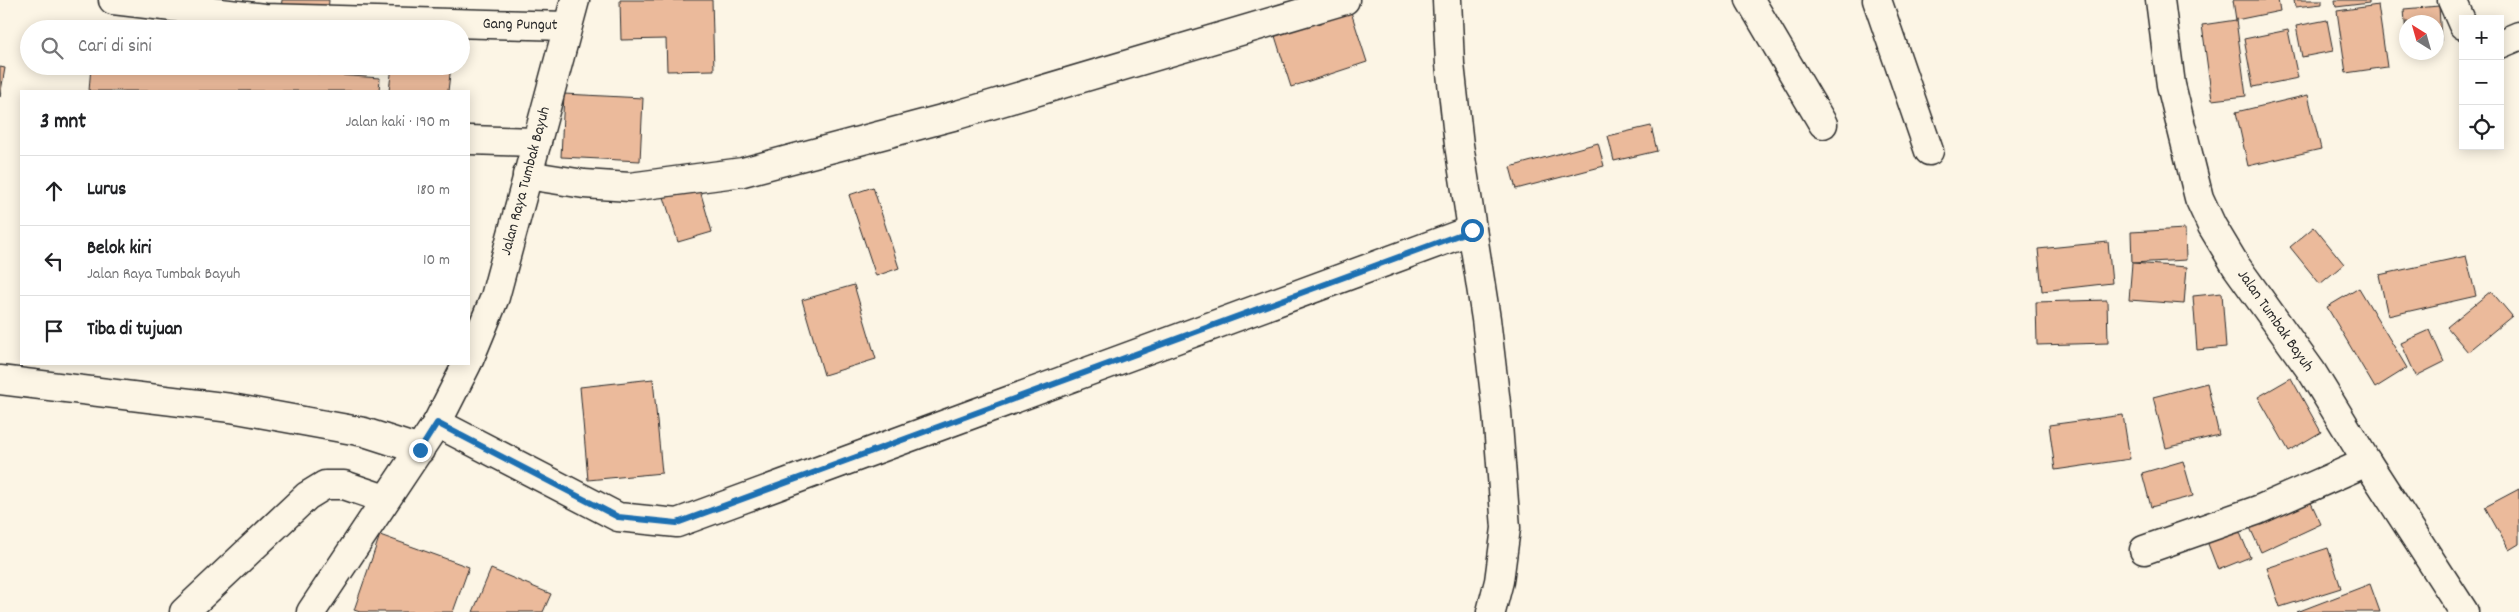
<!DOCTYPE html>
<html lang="id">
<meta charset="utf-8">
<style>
body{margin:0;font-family:Dekko,sans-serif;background:#f6f6f6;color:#202124}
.controls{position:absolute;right:15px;top:15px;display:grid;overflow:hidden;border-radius:0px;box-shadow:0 2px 12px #0003}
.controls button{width:45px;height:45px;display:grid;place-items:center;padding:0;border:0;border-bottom:1px solid #e0e0e0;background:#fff;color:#202124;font:25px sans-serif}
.compass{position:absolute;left:2399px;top:15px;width:45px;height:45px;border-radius:50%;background:#fff;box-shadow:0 2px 12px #0003;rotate:323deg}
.stop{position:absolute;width:15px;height:15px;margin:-11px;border:4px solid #1f6fb2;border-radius:50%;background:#fff}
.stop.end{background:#1f6fb2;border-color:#fff;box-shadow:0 1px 5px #0008}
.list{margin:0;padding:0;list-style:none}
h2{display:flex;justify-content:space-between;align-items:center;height:65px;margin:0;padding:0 20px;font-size:21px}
h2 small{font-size:16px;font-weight:400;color:#757577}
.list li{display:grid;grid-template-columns:32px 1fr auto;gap:15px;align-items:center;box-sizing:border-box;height:70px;padding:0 20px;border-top:1px solid #e0e0e0}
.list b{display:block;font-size:19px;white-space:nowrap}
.list p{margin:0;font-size:16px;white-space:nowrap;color:#757577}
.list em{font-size:16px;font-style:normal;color:#757577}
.icon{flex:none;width:28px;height:28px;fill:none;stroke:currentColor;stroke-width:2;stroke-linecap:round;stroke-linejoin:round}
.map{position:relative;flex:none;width:2519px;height:612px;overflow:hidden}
.search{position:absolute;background:#fff;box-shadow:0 2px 12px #0003;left:20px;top:20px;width:450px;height:55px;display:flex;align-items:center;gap:12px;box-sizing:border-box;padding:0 18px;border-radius:28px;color:#757577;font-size:19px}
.panel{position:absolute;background:#fff;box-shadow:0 2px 12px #0003;left:20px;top:90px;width:450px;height:275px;border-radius:0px}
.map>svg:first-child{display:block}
.building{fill:#ebba9b;stroke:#2b2b2b}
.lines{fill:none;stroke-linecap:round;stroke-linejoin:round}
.street-casing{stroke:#2b2b2b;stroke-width:31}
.secondary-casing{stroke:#2b2b2b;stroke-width:31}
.street{stroke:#fcf5e5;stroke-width:28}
.secondary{stroke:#fcf5e5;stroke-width:28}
.route{stroke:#1f6fb2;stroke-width:6}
.labels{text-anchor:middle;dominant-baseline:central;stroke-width:4;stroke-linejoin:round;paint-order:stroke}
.street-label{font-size:16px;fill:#2b2b2b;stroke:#fcf5e5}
</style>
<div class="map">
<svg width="2519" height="612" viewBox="0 0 2519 612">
<rect width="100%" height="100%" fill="#fcf5e5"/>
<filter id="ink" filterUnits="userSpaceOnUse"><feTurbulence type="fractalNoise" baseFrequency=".02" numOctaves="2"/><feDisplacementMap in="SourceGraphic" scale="10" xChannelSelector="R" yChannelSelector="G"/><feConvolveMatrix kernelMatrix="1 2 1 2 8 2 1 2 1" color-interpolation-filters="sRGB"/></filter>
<g filter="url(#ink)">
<!-- building -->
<g class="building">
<polygon points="282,0 329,0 328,13 281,9"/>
<polygon points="620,0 712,0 714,70 667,71 666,39 621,40"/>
<polygon points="2233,0 2278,0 2280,11 2236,20"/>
<polygon points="2294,0 2322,0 2322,4 2295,7"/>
<polygon points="2335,0 2369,0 2369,3 2336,7"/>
<polygon points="2378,5 2387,67 2346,73 2337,11"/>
<polygon points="2439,6 2441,41 2436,41 2436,22 2406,22 2406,37 2404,9"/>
<polygon points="1351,12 1367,62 1291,87 1275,36"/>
<polygon points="2236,20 2246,96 2212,100 2202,25"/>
<polygon points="2327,20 2333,51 2302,57 2296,26"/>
<polygon points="2288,30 2298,78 2253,87 2244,39"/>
<polygon points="91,66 210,66 380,78 379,91 89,91"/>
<polygon points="392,66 451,66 448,91 389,91"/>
<polygon points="0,67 5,68 0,97"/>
<polygon points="564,94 643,98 640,161 561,157"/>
<polygon points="2308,95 2321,149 2248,166 2236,112"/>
<polygon points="1651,126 1657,151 1614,161 1608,136"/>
<polygon points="1598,143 1604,166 1516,189 1510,167"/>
<polygon points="699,187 712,232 678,242 664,197"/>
<polygon points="873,187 899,268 876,276 849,195"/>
<polygon points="2314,227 2344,264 2320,284 2290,247"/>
<polygon points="2185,229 2186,260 2132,263 2131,232"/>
<polygon points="2108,242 2112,283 2042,291 2038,249"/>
<polygon points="2466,256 2476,296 2388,316 2379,275"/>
<polygon points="2132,263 2187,267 2184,304 2129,300"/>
<polygon points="854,285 876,359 824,375 802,300"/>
<polygon points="2359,288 2407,368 2375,388 2327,307"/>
<polygon points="2491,291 2512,316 2468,352 2447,327"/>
<polygon points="2222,293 2226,347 2197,350 2193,296"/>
<polygon points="2107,300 2108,343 2037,345 2036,302"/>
<polygon points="2430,330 2444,362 2416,376 2401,343"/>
<polygon points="2291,378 2321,432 2289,451 2258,397"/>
<polygon points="653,379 662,473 588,480 580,387"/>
<polygon points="2207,383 2219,435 2166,448 2153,397"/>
<polygon points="2123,415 2130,459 2055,470 2049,425"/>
<polygon points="2183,461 2193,496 2151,507 2142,473"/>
<polygon points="2519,489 2519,544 2509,550 2485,507"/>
<polygon points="2306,492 2321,524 2261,552 2247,521"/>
<polygon points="2236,523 2250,557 2218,570 2205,536"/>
<polygon points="380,535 469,567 453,612 360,612 354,610"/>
<polygon points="2328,548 2341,588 2280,607 2267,568"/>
<polygon points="491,569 551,594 543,612 473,612"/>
<polygon points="2370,584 2380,612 2297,612"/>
</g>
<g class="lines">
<!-- street casing -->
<g class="street-casing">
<g id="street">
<polyline points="113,0 264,18 567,26"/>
<polyline points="1447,0 1450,64 1459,145 1486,319 1497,412 1506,528 1499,581 1491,612"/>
<polyline points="1750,0 1823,124"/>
<polyline points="1877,0 1929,151"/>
<polyline points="2452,0 2463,25"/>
<polyline points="2500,44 2519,36"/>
<polyline points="469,140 537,142"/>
<polyline points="527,175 584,184 630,187 743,172 957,115 1345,0"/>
<polyline points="0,380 231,408 364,432 420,450"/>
<polyline points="437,423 618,517 677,523 1472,230"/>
<polyline points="2144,550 2258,510 2367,462"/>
<polyline points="184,612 307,496 325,485 344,485 385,499"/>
</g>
</g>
<!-- secondary casing -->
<g class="secondary-casing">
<g id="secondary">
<polyline points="2160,0 2171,85 2199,198 2212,226 2236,266 2312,372 2367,462 2464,612"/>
<polyline points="469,360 495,297 575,0"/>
<polyline points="311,612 437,423 467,364"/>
</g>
</g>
<!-- street -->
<use href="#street" class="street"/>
<!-- secondary -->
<use href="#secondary" class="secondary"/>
</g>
</g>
<g class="lines" filter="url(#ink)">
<!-- route -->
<polyline class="route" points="420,450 437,423 618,517 677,523 1472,230"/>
</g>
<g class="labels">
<!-- street labels -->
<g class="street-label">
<text transform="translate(520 25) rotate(1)">Gang Pungut</text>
<text transform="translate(526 181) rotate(-75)">Jalan Raya Tumbak Bayuh</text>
<text transform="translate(2275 321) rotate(55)">Jalan Tumbak Bayuh</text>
</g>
</g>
</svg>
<div class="controls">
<button>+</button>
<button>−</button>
<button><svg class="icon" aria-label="locate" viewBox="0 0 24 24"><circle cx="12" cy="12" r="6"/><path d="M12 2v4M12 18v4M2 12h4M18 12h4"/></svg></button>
</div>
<svg class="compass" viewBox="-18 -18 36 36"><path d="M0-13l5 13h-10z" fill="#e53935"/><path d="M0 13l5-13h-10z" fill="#757577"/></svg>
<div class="stop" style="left:1472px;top:230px"></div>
<div class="stop end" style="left:420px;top:450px"></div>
<div class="search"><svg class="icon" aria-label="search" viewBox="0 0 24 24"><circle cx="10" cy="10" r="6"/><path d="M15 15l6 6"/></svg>Cari di sini</div>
<section class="panel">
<h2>3 mnt<small>Jalan kaki · 190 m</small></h2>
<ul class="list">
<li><svg class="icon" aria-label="ahead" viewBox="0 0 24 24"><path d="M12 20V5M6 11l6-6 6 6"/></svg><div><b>Lurus</b></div><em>180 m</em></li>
<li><svg class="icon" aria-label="left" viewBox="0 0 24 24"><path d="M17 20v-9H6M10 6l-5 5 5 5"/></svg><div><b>Belok kiri</b><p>Jalan Raya Tumbak Bayuh</p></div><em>10 m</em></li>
<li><svg class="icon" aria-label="arrive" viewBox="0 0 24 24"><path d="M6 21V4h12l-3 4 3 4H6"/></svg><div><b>Tiba di tujuan</b></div></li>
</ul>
</section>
</div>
